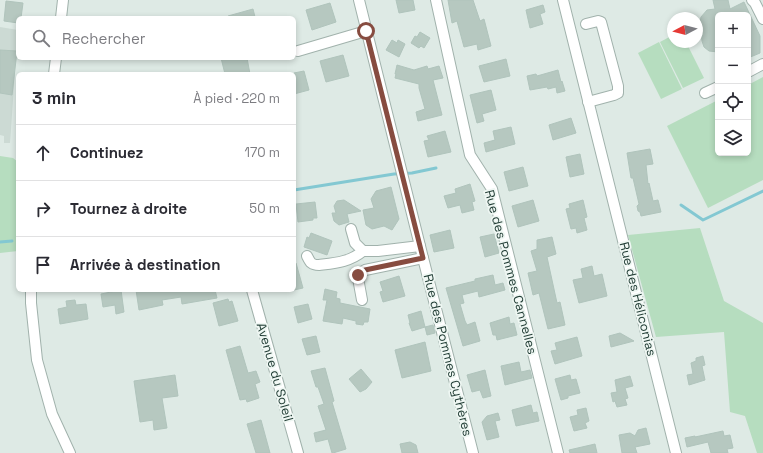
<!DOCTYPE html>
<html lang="fr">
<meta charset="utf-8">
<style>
body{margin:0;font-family:"Space Grotesk",sans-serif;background:#f2f2f3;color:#2b2b33}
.controls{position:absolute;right:12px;top:12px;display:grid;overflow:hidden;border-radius:6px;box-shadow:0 2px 6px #0003}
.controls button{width:36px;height:36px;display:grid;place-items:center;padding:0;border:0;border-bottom:1px solid #e1e1e2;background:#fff;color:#2b2b33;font:20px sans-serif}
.compass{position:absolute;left:667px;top:12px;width:36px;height:36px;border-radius:50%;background:#fff;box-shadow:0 2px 6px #0003;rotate:263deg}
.stop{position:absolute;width:12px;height:12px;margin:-9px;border:3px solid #874c40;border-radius:50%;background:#fff}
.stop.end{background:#874c40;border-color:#fff;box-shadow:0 1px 4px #0008}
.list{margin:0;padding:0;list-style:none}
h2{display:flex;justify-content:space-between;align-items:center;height:52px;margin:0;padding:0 16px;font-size:17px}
h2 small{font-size:13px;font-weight:400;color:#7c7c81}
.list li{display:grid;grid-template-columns:26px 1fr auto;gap:12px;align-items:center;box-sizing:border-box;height:56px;padding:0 16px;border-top:1px solid #e1e1e2}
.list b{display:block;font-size:15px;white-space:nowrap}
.list em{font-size:13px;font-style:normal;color:#7c7c81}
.icon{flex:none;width:22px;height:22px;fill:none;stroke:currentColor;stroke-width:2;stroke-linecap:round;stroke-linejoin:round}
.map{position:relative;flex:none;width:763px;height:453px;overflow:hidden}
.search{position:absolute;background:#fff;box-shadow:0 2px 6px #0003;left:16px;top:16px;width:280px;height:44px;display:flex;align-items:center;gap:10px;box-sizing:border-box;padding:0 14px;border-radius:6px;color:#7c7c81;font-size:15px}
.panel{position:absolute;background:#fff;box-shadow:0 2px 6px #0003;left:16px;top:72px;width:280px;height:220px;border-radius:6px}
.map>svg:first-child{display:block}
.built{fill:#ccdad4}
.green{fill:#b6ddbf}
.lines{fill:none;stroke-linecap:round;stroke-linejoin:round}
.stream{stroke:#83c8d2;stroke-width:3}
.building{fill:#b6c8c0;stroke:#b0c4bc}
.minor-casing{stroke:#a1b2ac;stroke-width:12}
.minor{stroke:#fff;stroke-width:10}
.route{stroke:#874c40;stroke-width:5}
.labels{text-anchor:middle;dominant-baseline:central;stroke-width:3.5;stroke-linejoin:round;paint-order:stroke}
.street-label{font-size:13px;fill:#1f3b33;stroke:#eff7f3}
</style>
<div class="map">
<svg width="763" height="453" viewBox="0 0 763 453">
<rect width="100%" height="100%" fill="#deeae5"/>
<!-- built -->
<polygon class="built" points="0,27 18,30 18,41 17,43 10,143 4,143 4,136 0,135"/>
<!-- green -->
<g class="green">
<polygon points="673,35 673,42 686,42 704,78 683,88 660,42"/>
<polygon points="659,42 682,89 661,99 638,53"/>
<polygon points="763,77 763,180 708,208 667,126 718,100 718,153 748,153 748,85"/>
<polygon points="0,156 13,158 18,162 18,251 0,253"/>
<polygon points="700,228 724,301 763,323 763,453 757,453 745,416 730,412 724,332 656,337 628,235"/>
</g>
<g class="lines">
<!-- stream -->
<g class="stream">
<polyline points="294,190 394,174 412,173 436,168"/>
<polyline points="681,205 703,220 763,191"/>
<polyline points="0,242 12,241"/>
</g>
</g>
<!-- building -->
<g class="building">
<polygon points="396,0 413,0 415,10 399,13"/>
<polygon points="448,0 473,0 480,21 484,19 491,46 478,50 477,44 464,47 457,21 452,23"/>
<polygon points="713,0 728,0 730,9 744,2 760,36 760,53 748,58 748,15 718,15 718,52 709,51 704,47 702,41 700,22 701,17 707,10 715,9"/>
<polygon points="6,1 23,3 21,18 18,18 18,23 4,21"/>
<polygon points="330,3 336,22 312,30 306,10"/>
<polygon points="543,5 545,12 540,14 543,24 530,28 526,10"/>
<polygon points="253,9 255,17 251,18 228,18 228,16"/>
<polygon points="420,32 430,38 424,48 421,46 419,48 411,43 415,36 417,37"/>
<polygon points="392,40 397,43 398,40 405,44 399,57 386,50"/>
<polygon points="0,50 17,51 12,95 0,93"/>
<polygon points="343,55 349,76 326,82 320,61"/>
<polygon points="221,58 247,58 250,74 225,74"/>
<polygon points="506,59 510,76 484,82 479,66"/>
<polygon points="397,65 414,70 427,66 428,69 439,66 443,78 433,80 442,115 418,121 416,112 425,109 419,88 419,84 395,78 396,74 395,74"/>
<polygon points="558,70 561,82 562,81 565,91 557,93 556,87 548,89 547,87 530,90 527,76 536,74 537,76"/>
<polygon points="304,71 309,90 294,94 294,73"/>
<polygon points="491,90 496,110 482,114 484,121 477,123 470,95"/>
<polygon points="571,118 576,133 553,140 549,125"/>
<polygon points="511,127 515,144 486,152 484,143 495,140 493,131"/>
<polygon points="445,131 451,152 428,157 424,141 429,140 427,136"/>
<polygon points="650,149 653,164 646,165 648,184 649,183 653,201 658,200 661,212 641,216 640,212 638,211 637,206 639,204 633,178 631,178 627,153"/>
<polygon points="580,154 584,174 570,177 566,157"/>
<polygon points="523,167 528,186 509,191 504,172"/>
<polygon points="470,184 475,201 472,202 474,210 462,213 460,205 448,208 444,196 456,193 455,189"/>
<polygon points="391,187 399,219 392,230 384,226 372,229 366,225 363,210 374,208 371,199 376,191"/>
<polygon points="344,200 361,211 347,214 349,222 339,225 334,221 332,213 336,213 334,206 337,201"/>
<polygon points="533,200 539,221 518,227 512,206"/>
<polygon points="583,200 587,217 584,218 587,230 577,233 576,228 571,229 566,209 570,208 569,204"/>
<polygon points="315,202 317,218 313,218 313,220 298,222 296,204"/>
<polygon points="450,230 454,248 434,252 430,235"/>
<polygon points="311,233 332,241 327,255 304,247 307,237 309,238"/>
<polygon points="494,234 499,253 485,257 480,237"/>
<polygon points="552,237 556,254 547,257 557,303 560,302 565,325 548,329 539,293 533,295 528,273 537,271 531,251 537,249 537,240"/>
<polygon points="294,263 296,263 303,288 294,290"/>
<polygon points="592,266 594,276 602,274 607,296 579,303 573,280 583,278 581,269"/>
<polygon points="493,275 495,285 503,283 505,290 479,297 478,291 462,295 464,303 460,304 465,321 467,325 475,322 480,341 463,346 446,288 475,281 475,279"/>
<polygon points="399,276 405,296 383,302 380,292 383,291 380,282"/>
<polygon points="325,289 337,292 336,298 340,299 340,303 370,309 368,322 364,322 363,325 356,324 356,321 343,318 342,324 323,321 327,300 323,300"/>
<polygon points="121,290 124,312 116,314 115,305 103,307 101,294"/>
<polygon points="136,290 215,290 217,298 182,304 181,297 162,300 163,305 139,310"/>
<polygon points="228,299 229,302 232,301 238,321 219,326 213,303"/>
<polygon points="75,300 76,305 86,304 88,319 60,324 58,309 67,307 66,301"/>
<polygon points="308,304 312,319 298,323 294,307"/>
<polygon points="421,311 425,327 412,331 409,323 410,323 408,315"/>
<polygon points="509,317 510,324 514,323 517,335 497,340 496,335 493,335 490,323"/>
<polygon points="433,325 435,333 427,335 425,327"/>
<polygon points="620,333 634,341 611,347 609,336"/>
<polygon points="316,336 320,352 307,355 302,339"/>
<polygon points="577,337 582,356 555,364 551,351 557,350 555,343"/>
<polygon points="425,342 431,371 402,378 395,350"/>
<polygon points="240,346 248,373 256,371 260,382 255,384 259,398 247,402 246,399 240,400 226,350"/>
<polygon points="703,356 705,365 702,366 705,380 689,385 687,375 693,374 691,363 696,361 696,358"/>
<polygon points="519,362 521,372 530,370 532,378 505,385 501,366"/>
<polygon points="325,368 334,401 332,402 346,449 333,453 332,453 328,439 316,442 314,433 326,430 318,406 324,404 318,387 316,387 311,371"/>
<polygon points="361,369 372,382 366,389 360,392 349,379"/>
<polygon points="485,370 491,396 483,398 480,390 472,392 467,375"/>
<polygon points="175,375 178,396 162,398 167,428 154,430 153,420 140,422 134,381"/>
<polygon points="570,375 571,380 576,379 580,393 568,396 568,398 561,400 555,379"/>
<polygon points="630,376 633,386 625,388 628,398 625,399 627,405 617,407 615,401 613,402 611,393 617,392 615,380"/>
<polygon points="531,405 533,413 537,412 539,421 516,426 512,410"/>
<polygon points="586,408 589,421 585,423 587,428 574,431 570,417 578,415 577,410"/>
<polygon points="498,413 500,420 495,421 499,437 487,440 482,422 487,416"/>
<polygon points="261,420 270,453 256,453 247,424"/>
<polygon points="646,428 650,444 635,447 637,453 622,453 619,435 630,433 635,436 638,430"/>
<polygon points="723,431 724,436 730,435 733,448 727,449 728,453 711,453 708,442 687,447 685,438 695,436 695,437"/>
<polygon points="410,442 416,445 418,453 402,453 400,444"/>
<polygon points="595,444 597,453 570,453 569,450"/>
</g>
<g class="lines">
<!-- minor casing -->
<g class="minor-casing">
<g id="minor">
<polyline points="359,0 423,258 473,453"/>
<polyline points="436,0 470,155 492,189 558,453"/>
<polyline points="563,0 676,453"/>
<polyline points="752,0 755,3 763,19"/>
<polyline points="61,18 63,0"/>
<polyline points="586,24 598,21 601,22 618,86 618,93 614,95 588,102"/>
<polyline points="298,51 366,31"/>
<polyline points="748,72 763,64"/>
<polyline points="54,74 56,58"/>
<polyline points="705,93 718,87"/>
<polyline points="351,229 355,243 363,251 378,251 420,246"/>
<path d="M 307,256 C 310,262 311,265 319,265 C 335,263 350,262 363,251"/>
<polyline points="31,290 31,303 37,360 52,414 70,453"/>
<polyline points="252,290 298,453"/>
<path d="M 362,300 L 358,278 C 359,274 361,272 365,270 L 423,258"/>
</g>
</g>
<!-- minor -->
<use href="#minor" class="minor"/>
</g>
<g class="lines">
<!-- route -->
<polyline class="route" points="358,275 365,270 423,258 366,31"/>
</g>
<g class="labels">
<!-- street labels -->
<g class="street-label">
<text transform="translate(511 272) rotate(75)">Rue des Pommes Cannelles</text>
<text transform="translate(638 299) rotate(76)">Rue des Héliconias</text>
<text transform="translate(448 355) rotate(76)">Rue des Pommes Cythères</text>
<text transform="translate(275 372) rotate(74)">Avenue du Soleil</text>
</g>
</g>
</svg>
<div class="controls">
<button>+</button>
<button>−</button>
<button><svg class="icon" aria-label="locate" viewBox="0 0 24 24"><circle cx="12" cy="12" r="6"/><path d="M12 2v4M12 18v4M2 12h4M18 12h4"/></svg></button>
<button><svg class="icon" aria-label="layers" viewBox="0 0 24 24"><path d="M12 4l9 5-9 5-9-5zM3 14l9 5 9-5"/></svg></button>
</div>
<svg class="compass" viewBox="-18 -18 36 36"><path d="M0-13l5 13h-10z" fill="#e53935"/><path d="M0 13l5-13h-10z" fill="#7c7c81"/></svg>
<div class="stop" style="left:366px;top:31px"></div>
<div class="stop end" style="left:358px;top:275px"></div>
<div class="search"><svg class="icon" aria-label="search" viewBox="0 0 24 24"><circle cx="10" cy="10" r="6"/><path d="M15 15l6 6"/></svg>Rechercher</div>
<section class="panel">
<h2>3 min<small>À pied · 220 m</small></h2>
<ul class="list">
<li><svg class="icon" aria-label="ahead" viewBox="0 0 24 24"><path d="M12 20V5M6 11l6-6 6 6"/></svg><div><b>Continuez</b></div><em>170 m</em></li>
<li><svg class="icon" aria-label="right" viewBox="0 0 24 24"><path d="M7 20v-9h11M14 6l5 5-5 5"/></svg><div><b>Tournez à droite</b></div><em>50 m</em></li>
<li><svg class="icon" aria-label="arrive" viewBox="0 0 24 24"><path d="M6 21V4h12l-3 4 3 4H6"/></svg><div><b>Arrivée à destination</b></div></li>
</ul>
</section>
</div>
